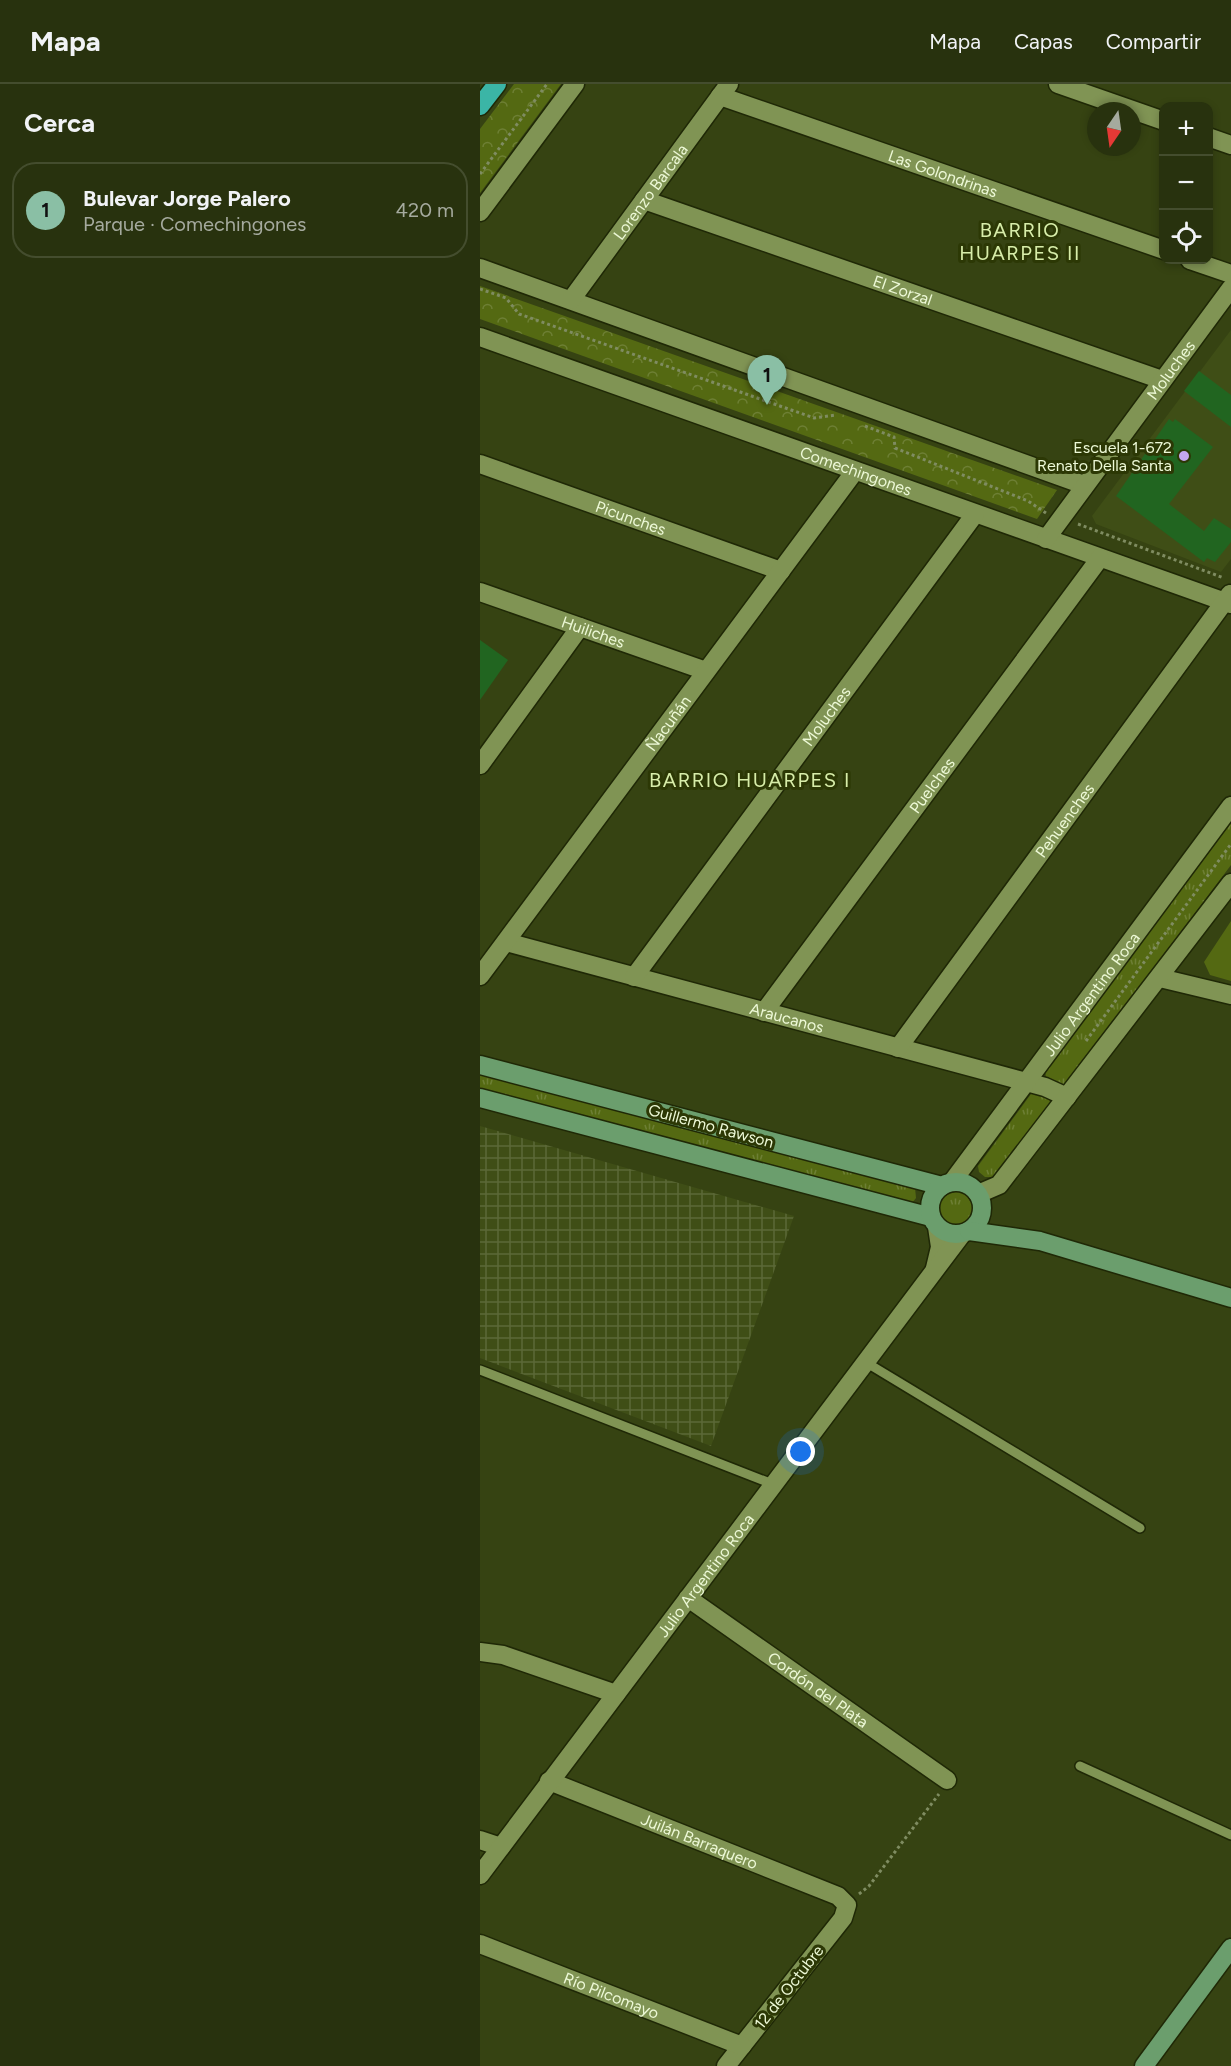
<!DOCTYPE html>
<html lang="es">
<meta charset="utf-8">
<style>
body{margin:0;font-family:Figtree,sans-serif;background:#343e1c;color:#f1f3f6}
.controls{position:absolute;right:18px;top:18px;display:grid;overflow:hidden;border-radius:12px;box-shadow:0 3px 9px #0003}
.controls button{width:54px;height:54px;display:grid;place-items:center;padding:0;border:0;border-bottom:2px solid #444d2e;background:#28320e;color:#f1f3f6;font:30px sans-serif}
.compass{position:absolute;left:607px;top:18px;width:54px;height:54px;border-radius:50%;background:#28320e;box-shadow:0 3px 9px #0003;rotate:193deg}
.you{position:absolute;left:321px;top:1368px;width:21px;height:21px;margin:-15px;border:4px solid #fff;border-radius:50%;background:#1a73e8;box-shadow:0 0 0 9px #1a73e833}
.badge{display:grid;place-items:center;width:39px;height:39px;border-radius:50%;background:#8abfa5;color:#111;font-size:20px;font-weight:700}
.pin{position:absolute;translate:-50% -50px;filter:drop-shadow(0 2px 3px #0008)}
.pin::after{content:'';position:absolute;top:32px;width:21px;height:18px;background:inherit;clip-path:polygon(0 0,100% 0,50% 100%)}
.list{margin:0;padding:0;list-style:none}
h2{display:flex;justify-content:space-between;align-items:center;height:78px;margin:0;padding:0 24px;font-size:26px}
h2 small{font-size:20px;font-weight:400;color:#a5aa9e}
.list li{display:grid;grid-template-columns:39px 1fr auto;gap:18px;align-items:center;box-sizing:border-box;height:96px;margin:0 12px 12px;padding:0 12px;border:2px solid #444d2e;border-radius:24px}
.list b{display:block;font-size:22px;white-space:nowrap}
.list p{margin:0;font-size:20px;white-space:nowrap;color:#a5aa9e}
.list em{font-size:20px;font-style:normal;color:#a5aa9e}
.icon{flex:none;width:33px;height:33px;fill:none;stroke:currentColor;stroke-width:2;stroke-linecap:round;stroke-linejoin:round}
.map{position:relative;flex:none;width:751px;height:1982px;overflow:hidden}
header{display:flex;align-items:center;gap:36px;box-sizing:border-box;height:84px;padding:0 30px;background:#28320e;border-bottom:2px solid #444d2e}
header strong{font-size:28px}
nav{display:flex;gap:33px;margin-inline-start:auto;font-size:21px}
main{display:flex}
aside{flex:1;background:#28320e}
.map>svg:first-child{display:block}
.built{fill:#3f4e16}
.industrial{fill:url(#industrial-grid)}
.grass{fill:url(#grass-tufts)}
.park{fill:url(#park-crowns)}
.garden{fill:#546912}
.building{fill:#216520}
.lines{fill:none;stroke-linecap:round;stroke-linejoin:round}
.lane-casing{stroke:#1f2806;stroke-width:12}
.street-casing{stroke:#1f2806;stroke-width:21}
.secondary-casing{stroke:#1f2806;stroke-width:21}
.highway-casing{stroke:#1f2806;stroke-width:21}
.path{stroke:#7f8c61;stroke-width:3;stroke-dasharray:3 3;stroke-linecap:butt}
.lane{stroke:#809454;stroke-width:9}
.street{stroke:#809454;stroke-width:18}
.secondary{stroke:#6b9e6d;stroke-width:18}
.highway{stroke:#3bb5a6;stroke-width:18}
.poi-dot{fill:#c5a6f0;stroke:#2c3805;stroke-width:2}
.labels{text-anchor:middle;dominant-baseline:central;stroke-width:6;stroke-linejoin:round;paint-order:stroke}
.street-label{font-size:16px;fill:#edf9d7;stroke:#2c3805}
.poi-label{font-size:16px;fill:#edf9d7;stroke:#2c3805;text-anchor:end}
.quarter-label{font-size:20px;letter-spacing:1.5px;fill:#d7eda9;stroke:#2c3805}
</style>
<header>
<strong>Mapa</strong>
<nav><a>Mapa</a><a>Capas</a><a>Compartir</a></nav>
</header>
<main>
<aside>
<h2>Cerca<small></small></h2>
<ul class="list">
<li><span class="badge">1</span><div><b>Bulevar Jorge Palero</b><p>Parque · Comechingones</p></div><em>420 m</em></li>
</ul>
</aside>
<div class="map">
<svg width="751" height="1982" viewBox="0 0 751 1982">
<defs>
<pattern id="industrial-grid" width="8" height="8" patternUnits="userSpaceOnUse" patternTransform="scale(1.5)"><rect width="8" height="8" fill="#3f4e16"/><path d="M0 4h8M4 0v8" fill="none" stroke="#5b6837"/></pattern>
<pattern id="grass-tufts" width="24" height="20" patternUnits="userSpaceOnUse" patternTransform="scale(1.5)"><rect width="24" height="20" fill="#546912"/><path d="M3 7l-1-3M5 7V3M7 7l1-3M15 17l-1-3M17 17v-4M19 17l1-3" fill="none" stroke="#6d7f34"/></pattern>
<pattern id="park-crowns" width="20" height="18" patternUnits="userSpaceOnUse" patternTransform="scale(1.5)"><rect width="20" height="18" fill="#546912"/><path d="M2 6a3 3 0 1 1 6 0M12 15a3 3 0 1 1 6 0" fill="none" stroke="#6d7f34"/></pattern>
</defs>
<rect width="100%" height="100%" fill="#364312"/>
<!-- built -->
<polygon class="built" points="751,246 751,475 741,488 616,440 612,432"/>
<!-- industrial -->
<polygon class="industrial" points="0,1042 314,1132 231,1362 0,1274"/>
<!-- grass -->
<g class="grass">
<polygon points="751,739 751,781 587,999 579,1001 566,993 565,986"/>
<polygon points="0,991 435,1104 436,1114 432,1119 0,1006"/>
<polygon points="558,1008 569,1015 571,1021 517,1093 505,1093 499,1088 498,1082 551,1010"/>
<circle cx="476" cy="1125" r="19"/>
</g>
<!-- park -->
<g class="park">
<polygon points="34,0 81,0 0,109 0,45"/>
<polygon points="0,202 577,406 557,435 0,235"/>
</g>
<!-- garden -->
<polygon class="garden" points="751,837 751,897 730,891 724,878"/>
<!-- building -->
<g class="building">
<polygon points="719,287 751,311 751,343 704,307"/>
<polygon points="689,335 693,338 695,335 733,363 689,420 724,447 734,434 751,445 751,458 735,478 727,474 724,478 636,412"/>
<polygon points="0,556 28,576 0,616"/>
</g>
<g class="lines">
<!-- lane casing -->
<g class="lane-casing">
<g id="lane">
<polyline points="387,1279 660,1444"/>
<polyline points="0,1286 295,1401"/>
<polyline points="600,1682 751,1751"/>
</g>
</g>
<!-- street casing -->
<g class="street-casing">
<g id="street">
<polyline points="578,0 684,37"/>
<path id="s1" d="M 240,12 L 684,166"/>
<polyline points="728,53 751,61"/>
<path id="s2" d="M 164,116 L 682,296"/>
<polyline points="0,128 95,0"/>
<polyline points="710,176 751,190"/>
<polyline points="0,184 604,401"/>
<path id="s3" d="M 91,216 L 249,0"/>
<path id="s4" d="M 0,253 L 751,520"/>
<path id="s5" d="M 0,380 L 301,487"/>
<path id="s6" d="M 566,455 L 751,204"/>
<path id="s7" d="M 0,508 L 226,587"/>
<polyline points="0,681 100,543"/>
<path id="s8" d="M 26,858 L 565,1003 L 587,1013"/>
<path id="s9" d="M 0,892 L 375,387"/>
<path id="s10" d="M 154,893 L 495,430"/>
<polyline points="680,894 751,911"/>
<path id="s11" d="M 284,928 L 620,474"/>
<path id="s12" d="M 418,964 L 750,510"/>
<path id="s13" d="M 472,1098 L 751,722"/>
<polyline points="498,1110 519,1101 751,799"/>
<polyline points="455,1184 460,1163 457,1143"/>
<path id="s14" d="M 208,1514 L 467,1696"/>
<polyline points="0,1568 23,1571 136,1610"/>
<path id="s15" d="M 69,1697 L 358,1812 L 367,1821 L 363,1834 L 246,1982"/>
<polyline points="0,1756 21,1763"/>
<path id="s16" d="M 0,1791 L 482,1150"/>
<path id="s17" d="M 0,1860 L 262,1962"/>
</g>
</g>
<!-- secondary casing -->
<g class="secondary-casing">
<g id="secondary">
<polyline points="0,981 462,1102"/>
<polyline points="0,1014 451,1133"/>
<circle cx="476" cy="1124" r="26"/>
<polyline points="489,1147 560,1157 751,1214"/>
<polyline points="664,1982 751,1864"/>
</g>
</g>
<!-- highway casing -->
<g class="highway-casing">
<polyline id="highway" points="0,22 17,0"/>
</g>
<!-- path -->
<g class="path">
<polyline points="0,90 67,0"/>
<polyline points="0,205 26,214 39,230 334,334 356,331"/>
<polyline points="385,342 414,353 415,364 548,417 566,429"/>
<polyline points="598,440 744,494"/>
<polyline points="606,957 751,760"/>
<polyline points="379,1810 389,1802 459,1710"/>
</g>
<!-- lane -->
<use href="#lane" class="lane"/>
<!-- street -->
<use href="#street" class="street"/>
<!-- secondary -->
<use href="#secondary" class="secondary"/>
<!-- highway -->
<use href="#highway" class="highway"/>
</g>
<!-- markers -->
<circle class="poi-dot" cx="704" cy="372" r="6"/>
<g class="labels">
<!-- street labels -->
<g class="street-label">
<text stroke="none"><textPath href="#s1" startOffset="236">Las Golondrinas</textPath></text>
<text stroke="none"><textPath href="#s3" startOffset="134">Lorenzo Barcala</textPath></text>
<text stroke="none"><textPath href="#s2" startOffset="274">El Zorzal</textPath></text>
<text stroke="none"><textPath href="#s6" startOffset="210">Moluches</textPath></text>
<text stroke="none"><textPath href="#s4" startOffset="399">Comechingones</textPath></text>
<text stroke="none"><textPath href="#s5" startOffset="160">Picunches</textPath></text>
<text stroke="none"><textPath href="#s7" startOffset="120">Huiliches</textPath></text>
<text stroke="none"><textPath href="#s10" startOffset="324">Moluches</textPath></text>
<text stroke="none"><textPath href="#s9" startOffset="315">Ñacuñán</textPath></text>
<text stroke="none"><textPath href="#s11" startOffset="282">Puelches</textPath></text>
<text stroke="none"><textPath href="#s12" startOffset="282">Pehuenches</textPath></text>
<text stroke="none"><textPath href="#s13" startOffset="234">Julio Argentino Roca</textPath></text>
<text stroke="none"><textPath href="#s8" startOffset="291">Araucanos</textPath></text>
<text transform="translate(231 1042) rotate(15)">Guillermo Rawson</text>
<text stroke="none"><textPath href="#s16" startOffset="375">Julio Argentino Roca</textPath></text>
<text stroke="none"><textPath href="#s14" startOffset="159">Cordón del Plata</textPath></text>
<text stroke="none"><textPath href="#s15" startOffset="162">Juilán Barraquero</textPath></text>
<text transform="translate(309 1903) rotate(-52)">12 de Octubre</text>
<text stroke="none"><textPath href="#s17" startOffset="141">Río Pilcomayo</textPath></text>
</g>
<!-- poi labels -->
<g class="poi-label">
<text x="692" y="363">Escuela 1-672<tspan x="692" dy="18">Renato Della Santa</tspan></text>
</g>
<!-- quarter labels -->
<g class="quarter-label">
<text x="540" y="146">BARRIO<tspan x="540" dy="23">HUARPES II</tspan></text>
<text x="270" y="696">BARRIO HUARPES I</text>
</g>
</g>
</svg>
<div class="controls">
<button>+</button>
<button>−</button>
<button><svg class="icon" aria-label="locate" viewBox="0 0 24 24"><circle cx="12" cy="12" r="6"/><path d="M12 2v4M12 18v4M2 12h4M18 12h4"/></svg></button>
</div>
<svg class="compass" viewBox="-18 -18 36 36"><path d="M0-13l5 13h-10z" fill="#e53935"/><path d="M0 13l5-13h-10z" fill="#a5aa9e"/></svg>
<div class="you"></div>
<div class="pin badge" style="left:287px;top:321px">1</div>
</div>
</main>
